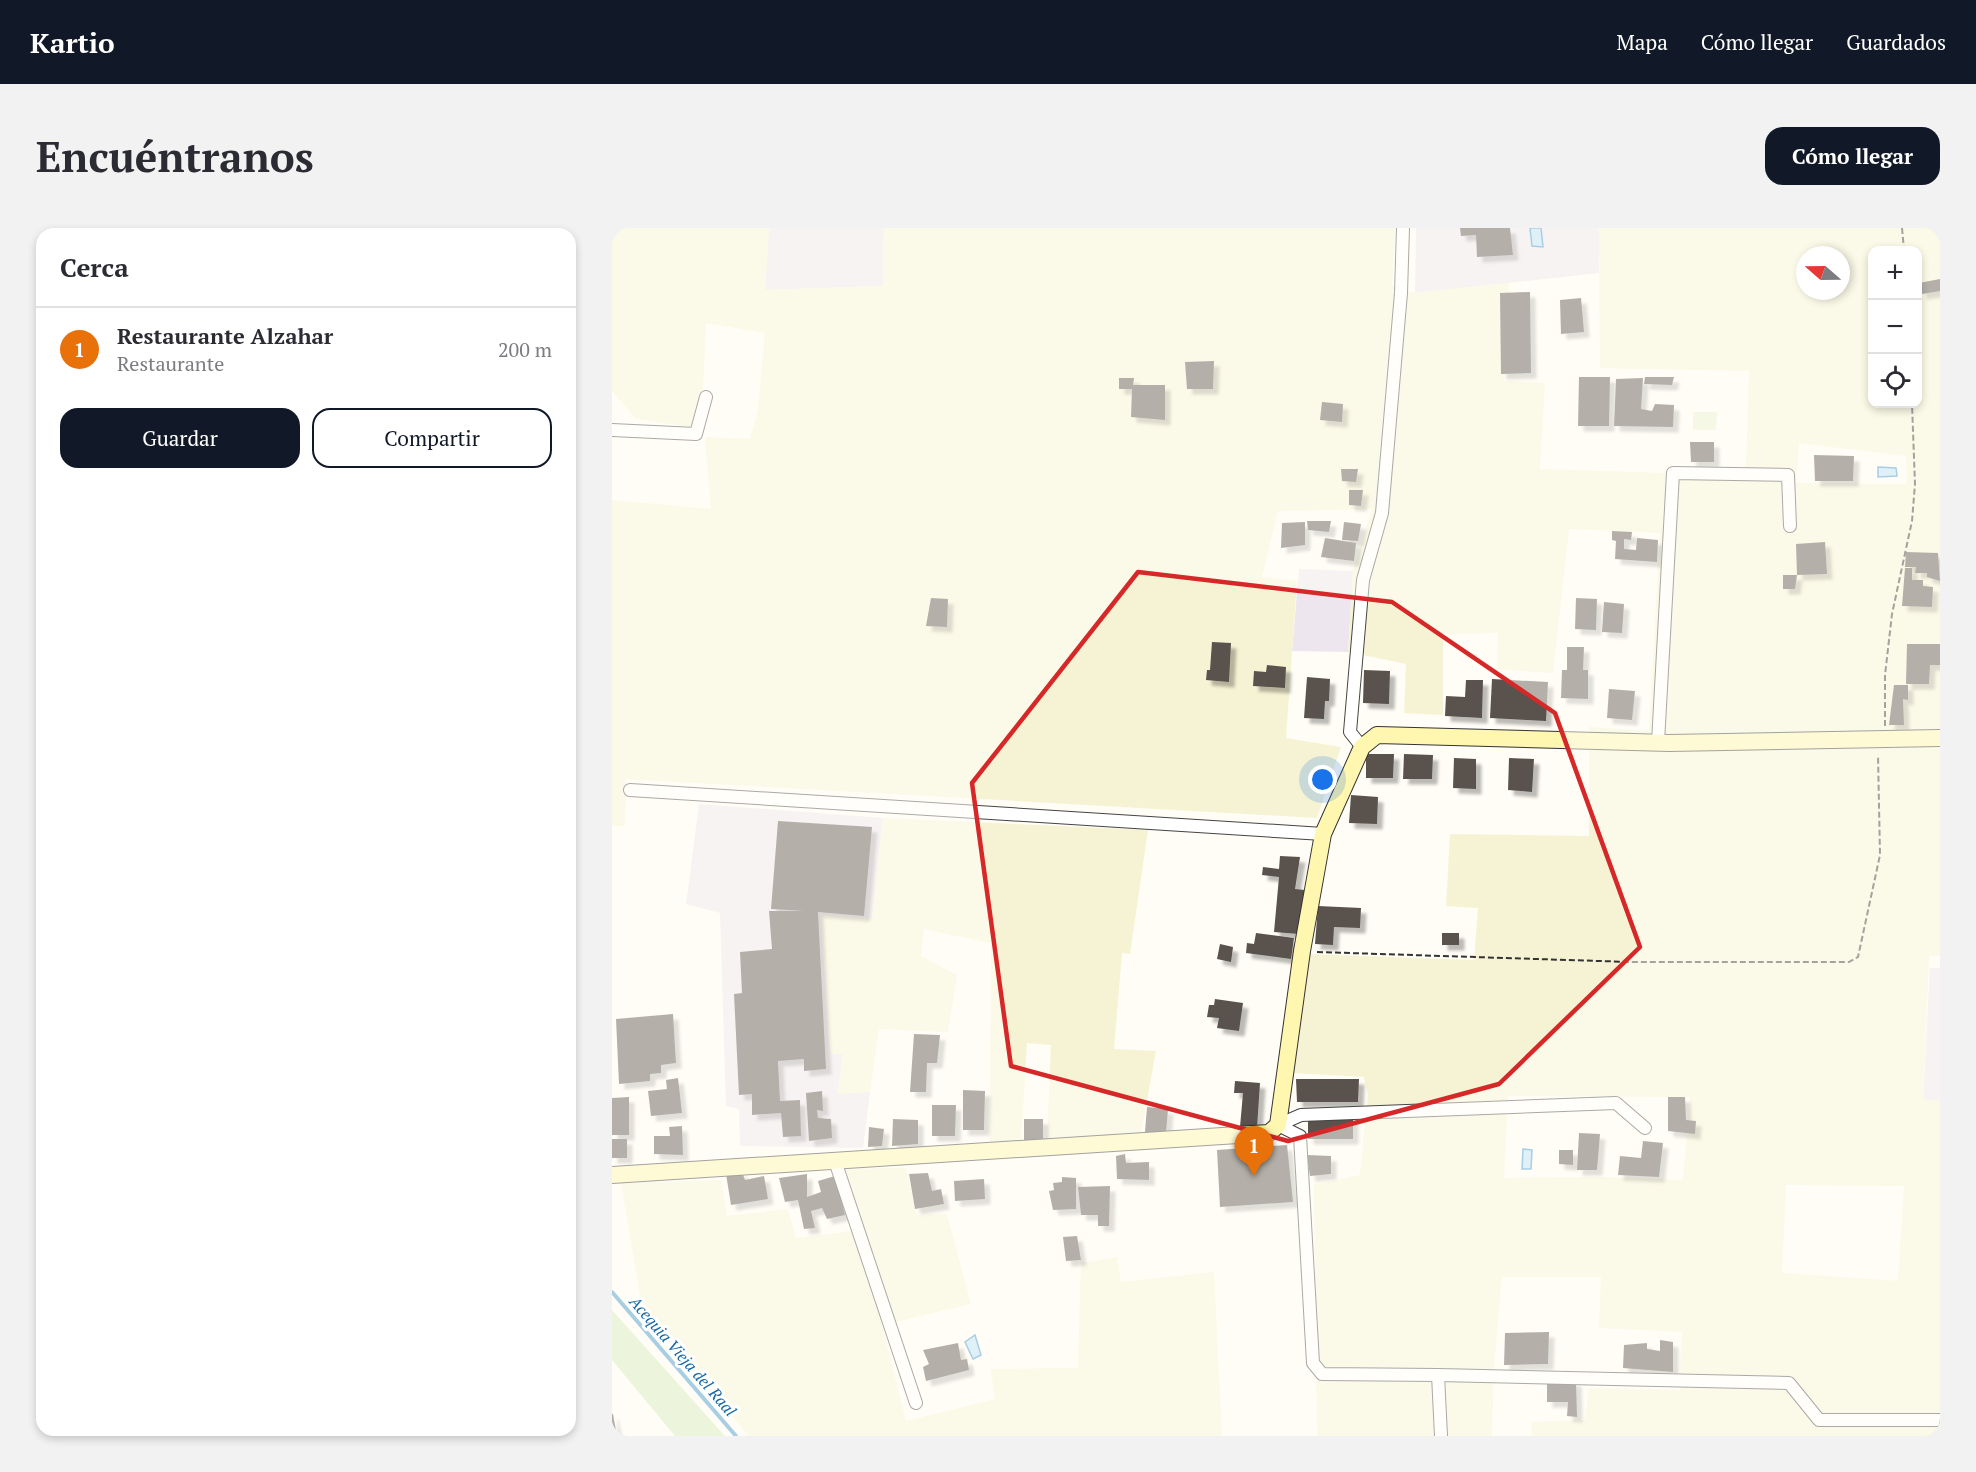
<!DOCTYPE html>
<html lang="es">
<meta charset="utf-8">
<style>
body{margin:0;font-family:"PT Serif",serif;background:#f2f2f3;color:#2b2b33}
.controls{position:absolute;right:18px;top:18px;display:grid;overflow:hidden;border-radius:12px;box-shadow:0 3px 9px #0003}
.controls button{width:54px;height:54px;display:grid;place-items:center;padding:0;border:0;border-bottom:2px solid #e1e1e2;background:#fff;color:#2b2b33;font:30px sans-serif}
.compass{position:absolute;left:1184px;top:18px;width:54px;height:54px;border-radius:50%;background:#fff;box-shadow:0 3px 9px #0003;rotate:290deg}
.you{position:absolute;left:711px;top:552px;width:21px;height:21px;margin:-15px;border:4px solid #fff;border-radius:50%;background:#1a73e8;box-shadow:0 0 0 9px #1a73e833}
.badge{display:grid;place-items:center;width:39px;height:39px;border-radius:50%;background:#111827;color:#fff;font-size:20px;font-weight:700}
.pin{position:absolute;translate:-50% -50px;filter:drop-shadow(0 2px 3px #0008)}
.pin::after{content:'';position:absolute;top:32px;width:21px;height:18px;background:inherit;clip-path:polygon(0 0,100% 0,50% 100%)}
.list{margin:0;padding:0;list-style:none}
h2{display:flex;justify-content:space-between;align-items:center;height:78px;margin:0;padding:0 24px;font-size:26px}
h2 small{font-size:20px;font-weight:400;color:#7c7c81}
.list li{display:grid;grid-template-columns:39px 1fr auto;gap:18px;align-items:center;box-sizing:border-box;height:84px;padding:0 24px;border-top:2px solid #e1e1e2}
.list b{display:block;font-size:22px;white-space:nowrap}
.list p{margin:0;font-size:20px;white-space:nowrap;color:#7c7c81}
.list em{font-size:20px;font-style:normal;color:#7c7c81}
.actions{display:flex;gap:12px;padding:18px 24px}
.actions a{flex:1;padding:14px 0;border:2px solid #111827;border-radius:18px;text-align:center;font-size:21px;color:#111827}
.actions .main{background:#111827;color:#fff}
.icon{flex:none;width:33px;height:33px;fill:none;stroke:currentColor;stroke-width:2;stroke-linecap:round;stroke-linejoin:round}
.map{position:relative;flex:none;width:1328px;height:1208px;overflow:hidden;border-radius:18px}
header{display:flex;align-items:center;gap:36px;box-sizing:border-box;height:84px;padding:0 30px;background:#111827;color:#fff}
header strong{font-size:28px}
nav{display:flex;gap:33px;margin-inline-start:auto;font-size:21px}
.intro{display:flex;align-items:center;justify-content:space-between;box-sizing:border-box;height:144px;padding:0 36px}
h1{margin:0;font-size:42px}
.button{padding:15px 27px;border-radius:18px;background:#111827;color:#fff;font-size:21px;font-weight:700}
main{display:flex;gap:36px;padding:0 36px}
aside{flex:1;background:#fff;border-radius:18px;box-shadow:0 3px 9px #0003}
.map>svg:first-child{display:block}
.industrial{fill:#eee6ef}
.farmland{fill:#f6f3d4;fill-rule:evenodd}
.green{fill:#d5ebbd}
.pitch{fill:#e6f2cf}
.water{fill:#b9e0f7;stroke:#3f96cf;stroke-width:1.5}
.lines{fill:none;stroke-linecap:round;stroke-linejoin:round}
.stream{stroke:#3f96cf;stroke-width:4}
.building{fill:#5a524d;filter:url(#shadow)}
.minor-casing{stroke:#444;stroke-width:14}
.secondary-casing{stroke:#333;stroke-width:18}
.path{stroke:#333;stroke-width:2;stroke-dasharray:6 3;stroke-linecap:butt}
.minor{stroke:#fff;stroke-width:12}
.secondary{stroke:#fff6b0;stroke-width:16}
.marked{fill:none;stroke:#d62828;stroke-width:4.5;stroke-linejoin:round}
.labels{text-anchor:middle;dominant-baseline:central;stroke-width:6;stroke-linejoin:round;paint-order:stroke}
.water-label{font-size:16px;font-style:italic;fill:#1768a6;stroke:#fff}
</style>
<header>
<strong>Kartio</strong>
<nav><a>Mapa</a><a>Cómo llegar</a><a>Guardados</a></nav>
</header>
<div class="intro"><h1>Encuéntranos</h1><a class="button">Cómo llegar</a></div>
<main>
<aside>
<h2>Cerca<small></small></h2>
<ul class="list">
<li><span class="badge" style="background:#e8710a">1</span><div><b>Restaurante Alzahar</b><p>Restaurante</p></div><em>200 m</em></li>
</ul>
<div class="actions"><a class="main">Guardar</a><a>Compartir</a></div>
</aside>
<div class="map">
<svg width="1328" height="1208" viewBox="0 0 1328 1208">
<defs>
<filter id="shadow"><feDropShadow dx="5.5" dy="5.5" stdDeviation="1.5" flood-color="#0004"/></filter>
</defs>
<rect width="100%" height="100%" fill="#fffdf5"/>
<!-- industrial -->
<g class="industrial">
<polygon points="157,0 272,0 271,58 153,62"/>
<polygon points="804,0 987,0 987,45 803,65"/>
<polygon points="687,341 741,343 736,424 680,423"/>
<polygon points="87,576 271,590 260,691 209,687 218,825 231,826 226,865 258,864 251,920 128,918 127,881 114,878 108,685 74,676"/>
<polygon points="1318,740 1328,740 1328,873 1311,872"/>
</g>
<!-- farmland -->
<g class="farmland">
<path d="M 0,0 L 157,0 L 153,62 L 271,58 L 272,0 L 783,0 L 780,58 L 803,65 L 897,55 L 892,153 L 933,155 L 928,241 L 1052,245 L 1134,240 L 1137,143 L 988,140 L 987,0 L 1328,0 L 1328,728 L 1317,728 L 1311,871 L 1328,873 L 1328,1208 L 920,1208 L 919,1194 L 973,1192 L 977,1160 L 1068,1162 L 1070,1104 L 987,1100 L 989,1049 L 890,1049 L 882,1139 L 880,1208 L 705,1208 L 702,957 L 748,947 L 756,867 L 752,849 L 681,845 L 696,726 L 862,732 L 866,680 L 834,678 L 838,606 L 977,608 L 977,499 L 1037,503 L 1048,305 L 957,301 L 941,445 L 885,441 L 886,405 L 831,406 L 831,487 L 792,485 L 794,436 L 736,424 L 741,343 L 760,281 L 666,283 L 650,349 L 685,353 L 674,510 L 729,519 L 705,590 L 14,551 L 13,598 L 0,598 L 0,272 L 99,281 L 93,209 L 138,211 L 146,182 L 153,105 L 94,95 L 91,160 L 80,199 L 24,191 L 0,163 ZM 1260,22 L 1306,22 L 1306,176 L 1260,176 ZM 1193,27 L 1229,27 L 1229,63 L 1193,63 ZM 1187,215 L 1294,228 L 1295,256 L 1184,255 ZM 896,868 L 1078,869 L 1071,952 L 988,949 L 892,950 ZM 1174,957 L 1292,958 L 1286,1053 L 1170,1045 Z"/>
<polygon points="271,590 536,602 518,726 510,725 502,821 544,823 529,905 435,912 439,817 415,815 409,913 378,915 379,715 312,701 309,728 345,747 336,804 267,801 258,864 226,866 231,826 218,826 209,686 260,691"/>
<polygon points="294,940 304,987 335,986 359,1076 270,1097 294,1193 383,1171 379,1141 466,1140 469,1035 505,1029 509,1054 602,1044 610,1208 137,1208 31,1086 9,955 109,952 115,988 176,981 184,1010 242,1003 234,941"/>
</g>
<!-- green -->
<polygon class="green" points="0,1082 113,1208 63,1208 0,1132"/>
<!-- pitch -->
<polygon class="pitch" points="1081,184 1105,184 1104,202 1081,202"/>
<!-- water -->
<g class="water">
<polygon points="918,0 929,0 931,19 920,18"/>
<polygon points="1266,239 1284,240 1285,248 1266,249"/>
<polygon points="911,921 920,922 919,941 910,941"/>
<polygon points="363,1107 369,1127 361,1131 353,1114"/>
</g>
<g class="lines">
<!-- stream -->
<polyline class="stream" points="0,1064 124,1208"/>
</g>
<!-- building -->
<g class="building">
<polygon points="848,0 898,0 901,27 865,29 864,7 849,8"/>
<polygon points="1328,51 1328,63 1310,66 1307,55"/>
<polygon points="918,64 919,145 889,146 888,65"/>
<polygon points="969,70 972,104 949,106 948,72"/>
<polygon points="602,133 601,161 575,161 573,134"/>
<polygon points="967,149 998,149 997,198 966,198"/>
<polygon points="1033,149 1062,149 1060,157 1032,156"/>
<polygon points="507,150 522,150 521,157 553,157 553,192 519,189 520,161 507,161"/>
<polygon points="1031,150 1029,181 1040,183 1043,176 1062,177 1061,199 1002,198 1004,151"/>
<polygon points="710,174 731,176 730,194 708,192"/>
<polygon points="1078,214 1102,214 1102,234 1079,234"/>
<polygon points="1202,227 1242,228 1241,253 1203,253"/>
<polygon points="729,241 746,241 744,254 730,253"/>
<polygon points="737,262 751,262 749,278 737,277"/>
<polygon points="695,293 719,293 717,304 696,302"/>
<polygon points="693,294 693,317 669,320 670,295"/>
<polygon points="732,294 749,296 746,313 730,312"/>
<polygon points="1000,303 1020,304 1019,312 1012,311 1012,321 1024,322 1025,310 1046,312 1045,334 1003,331 1004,313 1000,312"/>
<polygon points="713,310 744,315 742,333 709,329"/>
<polygon points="1213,314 1215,346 1185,347 1184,316"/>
<polygon points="1294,324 1326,325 1328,353 1315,349 1315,345 1303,345 1304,339 1293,339"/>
<polygon points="1293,340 1300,340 1300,352 1311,352 1311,358 1321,359 1320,379 1290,378"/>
<polygon points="1171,347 1185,347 1183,361 1171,361"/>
<polygon points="319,370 336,371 335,399 314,398"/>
<polygon points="964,370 985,371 984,402 963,401"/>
<polygon points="992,374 1012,376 1010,405 990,404"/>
<polygon points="600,414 619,415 617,454 594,452 595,442 598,442"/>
<polygon points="1295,416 1328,416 1328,437 1318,437 1317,456 1294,456"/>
<polygon points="955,419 972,419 971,442 976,442 976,471 949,470 950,442 955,442"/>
<polygon points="655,437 674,439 673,460 641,458 642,443 654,444"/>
<polygon points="752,442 778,443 777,476 751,475"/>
<polygon points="695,449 718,451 717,473 713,473 712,491 692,490"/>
<polygon points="880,451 936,454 934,493 878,490"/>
<polygon points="854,452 871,452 870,490 833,488 834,468 853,469"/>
<polygon points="1282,457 1296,457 1296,472 1291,471 1292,497 1277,497"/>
<polygon points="997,461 1023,463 1020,492 995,490"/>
<polygon points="754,526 782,526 781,550 754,550"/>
<polygon points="792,526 821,527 820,551 791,551"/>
<polygon points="842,530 864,531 864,561 841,560"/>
<polygon points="897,530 922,531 920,564 896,562"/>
<polygon points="739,567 766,569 765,596 737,595"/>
<polygon points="166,593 260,599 252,688 206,684 214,841 192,843 192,831 166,833 168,873 188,872 189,908 171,909 169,885 140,887 140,866 127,867 122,766 130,765 128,724 160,721 157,683 192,683 159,681"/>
<polygon points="668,628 688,629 683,661 693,662 687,706 662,704 667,649 650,647 651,639 667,641"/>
<polygon points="706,678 749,680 748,700 722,699 721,717 703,716"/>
<polygon points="644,705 682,710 679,731 634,725 635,715 642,716"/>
<rect x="830" y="705" width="17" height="12"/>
<polygon points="608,716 621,719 619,734 605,731"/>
<polygon points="603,771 631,775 627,803 605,800 607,790 595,789 597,777 602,777"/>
<polygon points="61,786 64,835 49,837 49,845 38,846 38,853 7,856 4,791"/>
<polygon points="302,806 328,807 325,835 315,835 314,864 298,864"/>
<polygon points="66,850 70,885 39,888 36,863 55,861 54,852"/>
<polygon points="684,851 747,851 746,874 685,874"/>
<polygon points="623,853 648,855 645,900 628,899 631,865 622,865"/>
<polygon points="351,862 373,863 372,902 351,902"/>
<polygon points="210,863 211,883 205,882 206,890 219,891 220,910 197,913 194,865"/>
<polygon points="17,869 17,907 0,907 0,870"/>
<polygon points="1056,869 1073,869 1074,892 1084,893 1083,906 1056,903"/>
<polygon points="320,877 344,877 343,908 320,908"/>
<polygon points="535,879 556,881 554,905 533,904"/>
<polygon points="741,887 741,911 696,911 696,889"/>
<polygon points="281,891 306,892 306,916 280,918"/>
<rect x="412" y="891" width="19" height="21"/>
<polygon points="70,898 71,927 42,926 42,908 58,908 57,899"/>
<polygon points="257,899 272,901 270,918 256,919"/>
<polygon points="967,905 988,906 985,942 965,942"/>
<rect x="0" y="911" width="15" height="19"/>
<polygon points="1031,913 1051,915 1047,949 1006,947 1008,928 1029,930"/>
<polygon points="675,917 681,974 608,979 605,922"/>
<polygon points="947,922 961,922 961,937 947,936"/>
<polygon points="513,926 514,935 537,934 537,952 505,951 504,928"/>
<polygon points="695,927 719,928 719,946 698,948"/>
<polygon points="130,944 133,952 152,948 156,971 119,977 114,946"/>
<polygon points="316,945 320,963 329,961 332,976 303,981 297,946"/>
<polygon points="195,946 195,969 209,964 206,953 223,948 233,987 215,991 210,980 199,983 203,1000 192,1001 186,972 173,974 167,950"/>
<polygon points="450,949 464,950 464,981 441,982 437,963 442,962 441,955 450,954"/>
<polygon points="372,951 373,971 343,973 342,953"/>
<polygon points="498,958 497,998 486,998 486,987 469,987 466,959"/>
<polygon points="465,1008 469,1032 454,1033 451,1009"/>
<polygon points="937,1104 936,1136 892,1137 893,1105"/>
<polygon points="1048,1112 1061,1114 1061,1144 1011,1140 1012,1117 1035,1115 1035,1121 1048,1123"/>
<polygon points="346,1115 349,1132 355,1131 357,1142 314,1153 311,1139 317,1136 311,1122"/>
<polygon points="935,1152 964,1153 965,1189 955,1188 956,1174 935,1174"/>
<polygon points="0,1186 1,1186 5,1208 0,1208"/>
</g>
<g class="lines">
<!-- minor casing -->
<g class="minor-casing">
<g id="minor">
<polyline points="0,202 84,206 94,169"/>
<polyline points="1046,514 1061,245 1176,247 1178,298"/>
<polyline points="750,519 738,504 751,352 770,285 789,65 791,0"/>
<polyline points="18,562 711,606"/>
<polyline points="223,933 304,1175"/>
<polyline points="826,1147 1177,1155 1207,1192 1328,1192"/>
<polyline points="829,1208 826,1147 710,1146 701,1135 688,908 666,897 689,887 1004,875 1033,900"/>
</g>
</g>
<!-- secondary casing -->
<g class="secondary-casing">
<polyline id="secondary" points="0,947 657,905 666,897 690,723 711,606 750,519 765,507 1057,515 1328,510"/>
</g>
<!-- path -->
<g class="path">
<polyline points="1290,0 1292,22"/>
<polyline points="1273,498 1273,447 1280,386 1300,293 1303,256 1300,176"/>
<polyline points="705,724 1019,734 1237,734 1246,729 1268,627 1266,527"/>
</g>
<!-- minor -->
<use href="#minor" class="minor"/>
<!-- secondary -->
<use href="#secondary" class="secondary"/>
</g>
<!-- marked area -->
<path d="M0 0H1328V1208H0ZM 526,344 L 780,374 L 943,485 L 1028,719 L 887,856 L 676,913 L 399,838 L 360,555 Z" fill="#fffdf5" fill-opacity=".55" fill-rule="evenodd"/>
<path class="marked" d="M 526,344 L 780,374 L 943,485 L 1028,719 L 887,856 L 676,913 L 399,838 L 360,555 Z"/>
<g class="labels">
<!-- water labels -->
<g class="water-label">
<text transform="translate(71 1128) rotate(49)">Acequia Vieja del Raal</text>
</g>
</g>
</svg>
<div class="controls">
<button>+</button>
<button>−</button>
<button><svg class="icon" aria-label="locate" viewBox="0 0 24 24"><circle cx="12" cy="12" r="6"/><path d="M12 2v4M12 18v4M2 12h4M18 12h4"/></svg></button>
</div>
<svg class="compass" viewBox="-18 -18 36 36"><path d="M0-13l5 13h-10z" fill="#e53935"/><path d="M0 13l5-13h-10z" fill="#7c7c81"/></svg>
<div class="you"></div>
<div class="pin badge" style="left:642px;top:948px;background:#e8710a">1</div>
</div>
</main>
